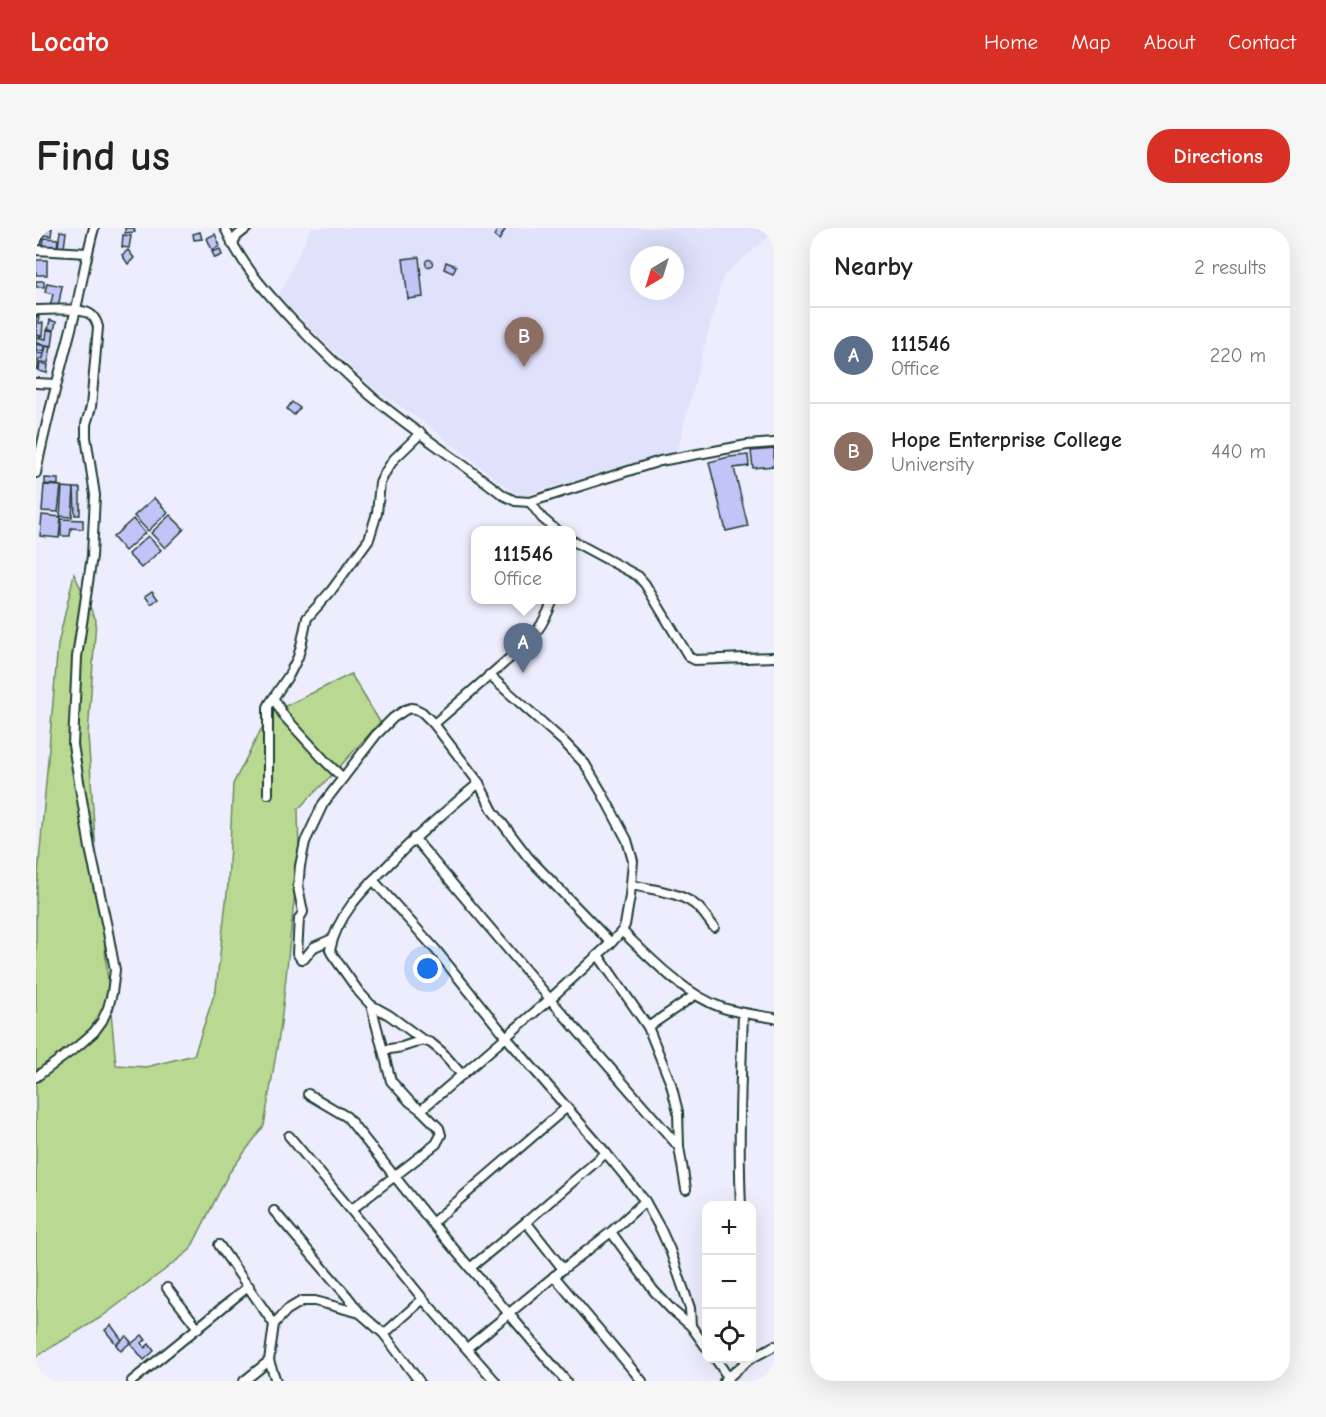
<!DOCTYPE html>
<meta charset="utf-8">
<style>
body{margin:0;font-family:"Comic Neue",sans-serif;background:#f6f6f6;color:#222}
.controls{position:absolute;right:18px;bottom:18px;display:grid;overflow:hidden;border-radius:12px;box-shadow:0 6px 24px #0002}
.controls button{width:54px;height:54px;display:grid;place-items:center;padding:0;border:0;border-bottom:2px solid #e0e0e0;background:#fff;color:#222;font:30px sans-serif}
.compass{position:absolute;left:594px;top:18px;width:54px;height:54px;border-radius:50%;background:#fff;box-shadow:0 6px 24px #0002;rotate:218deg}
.you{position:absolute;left:392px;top:741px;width:21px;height:21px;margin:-15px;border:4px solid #fff;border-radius:50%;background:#1a73e8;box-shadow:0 0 0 9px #1a73e833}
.badge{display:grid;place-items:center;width:39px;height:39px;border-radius:50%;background:#d93025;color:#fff;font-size:20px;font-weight:700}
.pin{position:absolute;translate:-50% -50px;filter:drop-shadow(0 2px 3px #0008)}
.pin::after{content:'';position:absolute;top:32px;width:21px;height:18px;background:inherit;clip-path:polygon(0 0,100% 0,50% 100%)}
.popup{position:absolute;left:435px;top:298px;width:105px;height:78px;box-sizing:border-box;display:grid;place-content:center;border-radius:12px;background:#fff;filter:drop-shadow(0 2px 4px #0005);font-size:20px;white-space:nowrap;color:#767676}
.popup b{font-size:22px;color:#222}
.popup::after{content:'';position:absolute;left:50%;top:100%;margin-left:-12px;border:12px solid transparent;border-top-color:#fff}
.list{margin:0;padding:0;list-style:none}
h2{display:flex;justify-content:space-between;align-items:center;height:78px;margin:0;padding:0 24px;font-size:26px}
h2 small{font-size:20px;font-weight:400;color:#767676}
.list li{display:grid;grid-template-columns:39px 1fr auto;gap:18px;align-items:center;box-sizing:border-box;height:96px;padding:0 24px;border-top:2px solid #e0e0e0}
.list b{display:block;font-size:22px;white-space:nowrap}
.list p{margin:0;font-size:20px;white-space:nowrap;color:#767676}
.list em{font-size:20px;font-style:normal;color:#767676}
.icon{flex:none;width:33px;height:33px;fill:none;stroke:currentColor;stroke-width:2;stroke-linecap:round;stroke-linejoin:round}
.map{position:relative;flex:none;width:738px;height:1153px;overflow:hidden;border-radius:24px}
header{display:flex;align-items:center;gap:36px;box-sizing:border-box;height:84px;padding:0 30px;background:#d93025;color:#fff}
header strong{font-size:28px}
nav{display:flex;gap:33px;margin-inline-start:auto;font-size:21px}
.intro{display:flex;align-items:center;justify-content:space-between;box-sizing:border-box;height:144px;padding:0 36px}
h1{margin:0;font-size:42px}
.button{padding:15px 27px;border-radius:24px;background:#d93025;color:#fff;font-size:21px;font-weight:700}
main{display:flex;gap:36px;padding:0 36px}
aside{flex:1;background:#fff;border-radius:24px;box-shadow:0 6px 24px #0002}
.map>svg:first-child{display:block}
.built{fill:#e0e1fb;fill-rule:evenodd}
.green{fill:#b9d891;stroke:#6c8a62;stroke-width:1.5}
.building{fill:#c2c4f7;stroke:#1f3d34;stroke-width:1.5}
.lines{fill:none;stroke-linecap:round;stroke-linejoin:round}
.street-casing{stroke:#1f3d34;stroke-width:12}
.street{stroke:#fff;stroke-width:8}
</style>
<header>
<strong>Locato</strong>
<nav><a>Home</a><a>Map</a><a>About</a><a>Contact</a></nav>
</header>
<div class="intro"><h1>Find us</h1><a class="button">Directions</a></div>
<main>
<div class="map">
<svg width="738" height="1153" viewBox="0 0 738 1153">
<rect width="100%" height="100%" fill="#ededfd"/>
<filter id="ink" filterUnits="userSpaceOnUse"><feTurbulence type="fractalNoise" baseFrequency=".0167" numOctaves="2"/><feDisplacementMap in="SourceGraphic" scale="12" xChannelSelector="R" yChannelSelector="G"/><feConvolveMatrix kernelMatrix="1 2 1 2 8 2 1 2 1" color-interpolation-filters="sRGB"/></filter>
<g filter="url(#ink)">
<!-- built -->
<path class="built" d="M 275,0 L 738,0 L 738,4 L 687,48 L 641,223 L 483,269 L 392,197 L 338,161 L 290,116 L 243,68 ZM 603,27 L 639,27 L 639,63 L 603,63 Z"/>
<!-- green -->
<polygon class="green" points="38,346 60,392 52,507 60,626 80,837 110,839 158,827 180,761 192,656 197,556 233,486 315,446 344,494 299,544 262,581 263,626 245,796 228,898 193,945 154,1022 126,1044 64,1090 1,1128 0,1130 0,669 22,416"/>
<!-- building -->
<g class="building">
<polygon points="0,0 16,0 15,8 7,7 5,18 0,18"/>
<polygon points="89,0 98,0 99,4 89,5"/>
<polygon points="462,0 470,0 463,12 458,8"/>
<polygon points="24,3 30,4 28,20 22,19"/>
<polygon points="164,4 166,11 158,12 157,6"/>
<polygon points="179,6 184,18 176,22 171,10"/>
<polygon points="87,7 95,8 93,20 86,19"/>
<polygon points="8,10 22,11 21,20 7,18"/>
<polygon points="184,21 186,27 179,30 176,24"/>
<polygon points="92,22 98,30 92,36 86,27"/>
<polygon points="383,29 387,69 372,71 367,31"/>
<circle cx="393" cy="35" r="3.5"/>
<rect x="0" y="32" width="11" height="15"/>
<polygon points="410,34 420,38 417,45 408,41"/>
<rect x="0" y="53" width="8" height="6"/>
<polygon points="11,55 26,58 22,80 14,79 17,66 9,64"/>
<polygon points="0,88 3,89 2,95 7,95 6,108 0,107"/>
<polygon points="14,92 20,94 18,102 12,101"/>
<polygon points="11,102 18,103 16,118 0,115 0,109 10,111"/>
<polygon points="0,116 9,118 8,123 0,122"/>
<polygon points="10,118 15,119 12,135 6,134"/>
<polygon points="1,125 7,126 6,130 3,131 2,142 0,141"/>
<polygon points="4,135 12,137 11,145 3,143"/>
<polygon points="256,174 264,180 258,187 251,181"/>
<polygon points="738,221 738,238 717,240 715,223"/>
<polygon points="712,227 713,238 698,240 712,298 690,303 673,234 693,229"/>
<polygon points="9,250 22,251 22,257 9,256"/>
<polygon points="8,257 25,258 22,284 6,283"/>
<polygon points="26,259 38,260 36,289 24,288"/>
<polygon points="38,260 44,260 44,287 39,287"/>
<polygon points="118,270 132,284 112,303 98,288"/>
<polygon points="6,287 25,289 23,310 4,308"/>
<polygon points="134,287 148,301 129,320 115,305"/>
<polygon points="25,291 47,292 47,301 35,300 34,308 25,308"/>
<polygon points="97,291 109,305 89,323 77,309"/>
<polygon points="112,308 125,322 105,340 92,326"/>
<polygon points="116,363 122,371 115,376 109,368"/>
<polygon points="75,1097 86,1112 80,1116 69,1102"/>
<polygon points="106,1107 110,1112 105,1115 109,1120 113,1116 118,1123 108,1132 95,1116"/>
<polygon points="90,1108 95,1114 85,1123 80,1117"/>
</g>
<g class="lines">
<!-- street casing -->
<g class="street-casing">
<g id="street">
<path d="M 189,0 C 205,36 230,64 256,92 C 281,118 308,144 335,168 C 377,203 424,233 467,267 L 479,273 L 494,274 L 624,233 L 711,217 L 738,215"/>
<polyline points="196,16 201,8 211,0"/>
<polyline points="0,22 51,25"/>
<path d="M 0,82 C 14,82 42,79 54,86 C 59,89 61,95 62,99 L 55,179 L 50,196 L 50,209 L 59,267 L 56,328 L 41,429 L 37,517 L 54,620 L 71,699 L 79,742 L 76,765 L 72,780 L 66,793 L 58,804 L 42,818 L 0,849"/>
<polyline points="0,155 20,156"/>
<path d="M 0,245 C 10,191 26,138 39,85 C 46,56 50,28 58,0"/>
<polyline points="494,274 506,290 520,302"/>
<polyline points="535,312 602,348 609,356 653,429 659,432 738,429"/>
<polyline points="238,471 248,488 291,535 307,550"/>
<path d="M 398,496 L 491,415 C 503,403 511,388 517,372"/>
<polyline points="232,566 232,479 234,475 253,447 262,429 265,418 271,390 295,363 333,311 341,285 344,255 350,243 358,231 385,205"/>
<polyline points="378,610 514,771 643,919"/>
<polyline points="337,652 400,722 470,809 570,925 609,973 625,1002 634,1022 654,1080 655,1098"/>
<path d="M 596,657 C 618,662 646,664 663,680 C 668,685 673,693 678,699"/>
<path d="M 586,703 C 615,731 649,767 687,780 C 703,785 721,787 738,790"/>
<polyline points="296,711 278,719 268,731 265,731 261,725 263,691 267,684 262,659 264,638 269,614 287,576 340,507 357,490 369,482 375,480 380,481 386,484 398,496 443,555 457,583 492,629 575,715"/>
<polyline points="562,727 612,799 635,856 642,884 643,919 650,961"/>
<polyline points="335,777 353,787 387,812 395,815 406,824 426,847"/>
<polyline points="612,799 659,767"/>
<polyline points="348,822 366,819 387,812"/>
<polyline points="272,866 311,889 396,995 530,1153"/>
<polyline points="385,882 514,771 575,715 586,703 589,697 594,668 597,633 591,612 566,565 549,536 528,514 453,447"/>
<polyline points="253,908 315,982 387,1071 459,1153"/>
<path d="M 705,978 C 702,913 705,849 707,785"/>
<path d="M 315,982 L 400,916 L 405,907 L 403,900 L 385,882 L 374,874 L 355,853 L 335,777 L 323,764 L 296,726 L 294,722 C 301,688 326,663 350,639 C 380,608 410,583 443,555"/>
<polyline points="238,983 311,1068 324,1085 348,1106 383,1153"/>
<polyline points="490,994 527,1041"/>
<polyline points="396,995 530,880"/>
<polyline points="575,1004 618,1063 636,1082 655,1098 670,1119"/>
<polyline points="183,1017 238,1096"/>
<polyline points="434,1040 490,994 570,925"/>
<polyline points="518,1048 606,1153"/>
<polyline points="131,1060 162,1100"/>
<polyline points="348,1106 387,1071"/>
<polyline points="431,1120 527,1041 575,1004 609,973"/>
<polyline points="679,1130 692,1149"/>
<polyline points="716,1130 738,1118"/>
<polyline points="96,1153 213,1058"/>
<polyline points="208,1153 233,1133"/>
<polyline points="240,1153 233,1133 238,1096 251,1082 266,1073 279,1073 324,1085"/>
<polyline points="688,1153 715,1130"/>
</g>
</g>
<!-- street -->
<use href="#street" class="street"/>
</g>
</g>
</svg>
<div class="controls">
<button>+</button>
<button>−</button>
<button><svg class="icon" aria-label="locate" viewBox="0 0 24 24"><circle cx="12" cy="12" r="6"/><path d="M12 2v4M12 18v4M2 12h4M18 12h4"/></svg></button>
</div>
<svg class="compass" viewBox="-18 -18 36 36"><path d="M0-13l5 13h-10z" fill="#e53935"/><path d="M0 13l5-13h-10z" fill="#767676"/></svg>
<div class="you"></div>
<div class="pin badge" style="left:487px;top:445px;background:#5c6f8a">A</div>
<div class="popup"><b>111546</b>Office</div>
<div class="pin badge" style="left:488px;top:139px;background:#8d6e63">B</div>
</div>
<aside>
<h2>Nearby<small>2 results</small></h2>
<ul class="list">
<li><span class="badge" style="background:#5c6f8a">A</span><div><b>111546</b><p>Office</p></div><em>220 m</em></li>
<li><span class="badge" style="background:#8d6e63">B</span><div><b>Hope Enterprise College</b><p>University</p></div><em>440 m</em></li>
</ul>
</aside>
</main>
